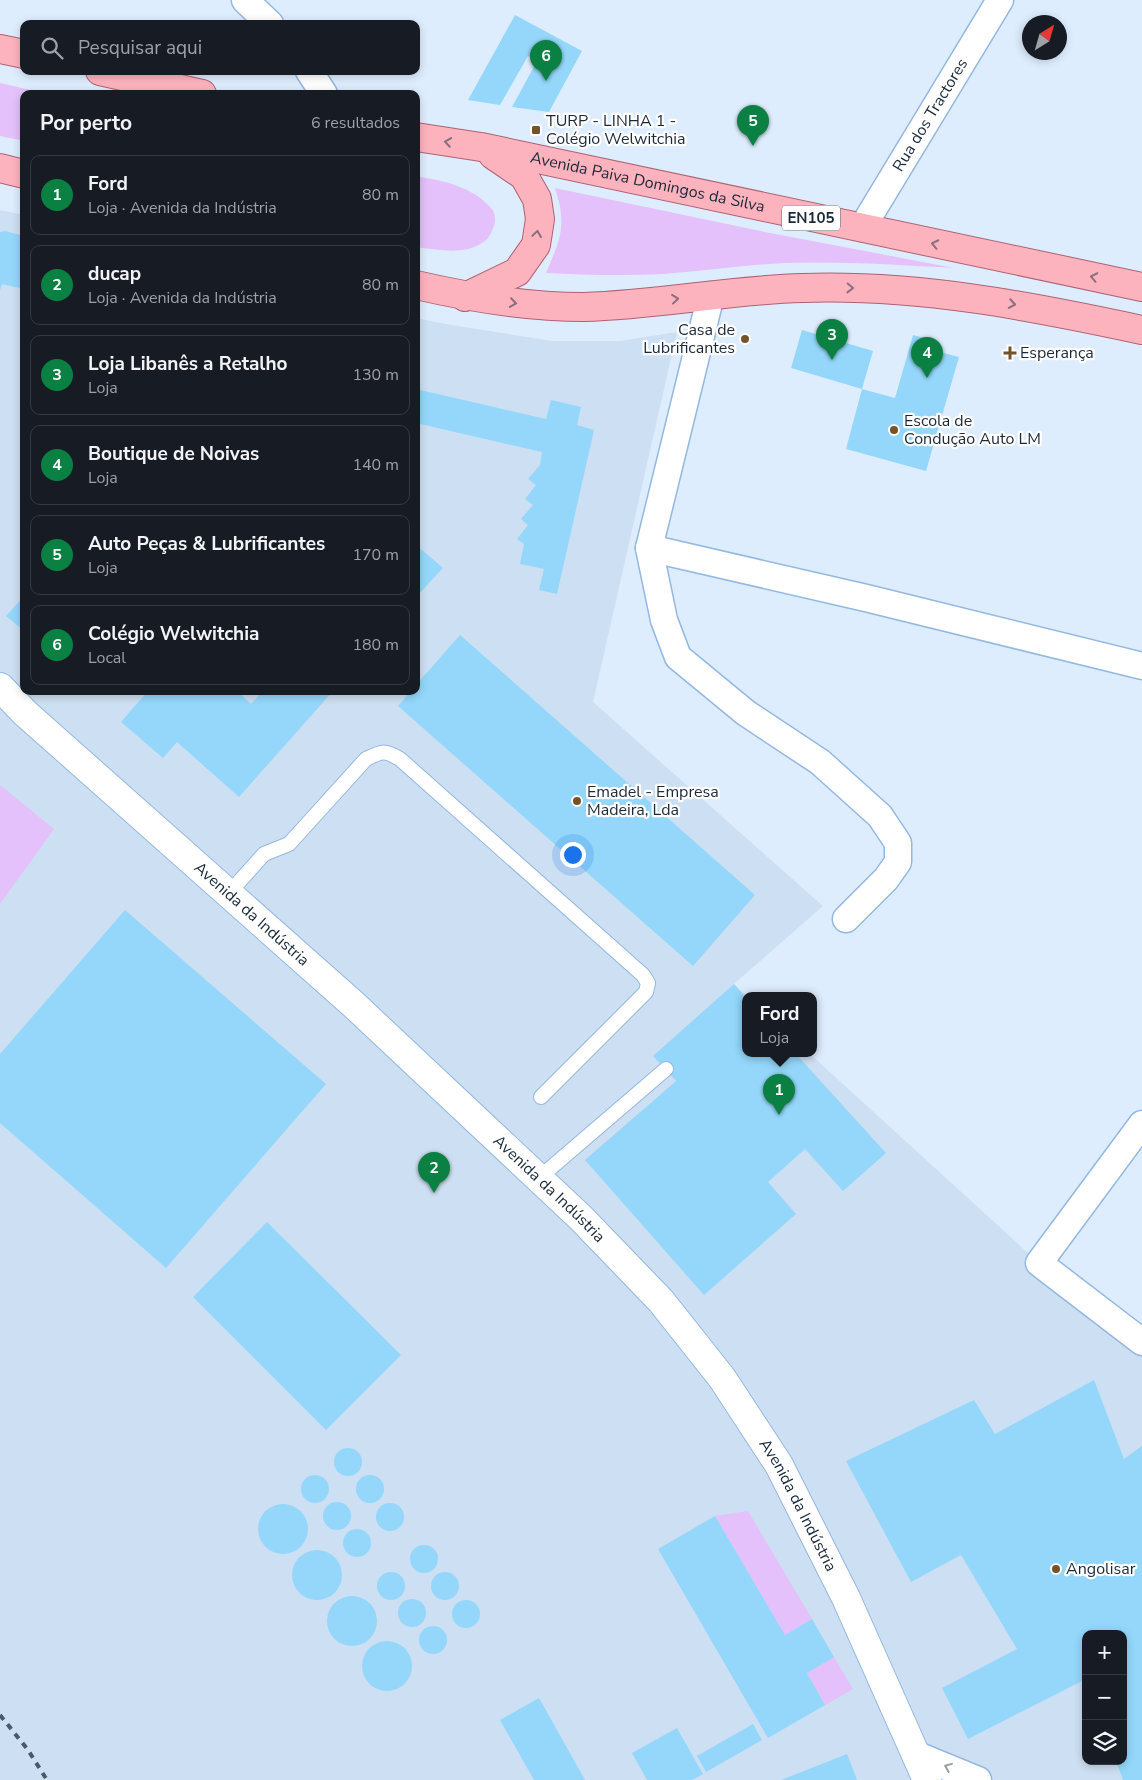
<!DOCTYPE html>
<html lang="pt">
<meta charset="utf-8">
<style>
body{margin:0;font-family:"Nunito Sans",sans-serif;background:#20242c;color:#f1f3f6}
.controls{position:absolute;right:15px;bottom:15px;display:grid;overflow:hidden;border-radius:10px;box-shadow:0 2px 8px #0003}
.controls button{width:45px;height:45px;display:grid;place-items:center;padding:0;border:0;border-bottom:1px solid #363941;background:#171b24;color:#f1f3f6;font:25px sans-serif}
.compass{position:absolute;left:1022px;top:15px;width:45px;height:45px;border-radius:50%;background:#171b24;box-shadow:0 2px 8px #0003;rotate:37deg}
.you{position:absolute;left:572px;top:854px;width:18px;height:18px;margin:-12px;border:4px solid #fff;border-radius:50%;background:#1a73e8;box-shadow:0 0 0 8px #1a73e833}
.badge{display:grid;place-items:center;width:32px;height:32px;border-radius:50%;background:#0b8043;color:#fff;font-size:16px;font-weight:700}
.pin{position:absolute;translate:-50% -41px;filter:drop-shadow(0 1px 2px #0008)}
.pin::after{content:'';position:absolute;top:26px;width:18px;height:15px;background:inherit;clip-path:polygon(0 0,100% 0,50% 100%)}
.popup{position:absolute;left:742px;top:992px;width:75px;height:65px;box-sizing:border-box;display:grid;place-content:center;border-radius:10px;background:#171b24;filter:drop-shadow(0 1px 4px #0005);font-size:16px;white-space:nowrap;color:#9ea1a6}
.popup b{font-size:19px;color:#f1f3f6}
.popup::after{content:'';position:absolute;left:50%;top:100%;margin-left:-10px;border:10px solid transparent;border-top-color:#171b24}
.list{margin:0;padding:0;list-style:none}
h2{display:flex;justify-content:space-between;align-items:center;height:65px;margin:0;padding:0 20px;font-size:21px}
h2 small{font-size:16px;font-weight:400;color:#9ea1a6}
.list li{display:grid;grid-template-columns:32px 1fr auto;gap:15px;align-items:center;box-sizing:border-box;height:80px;margin:0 10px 10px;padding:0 10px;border:1px solid #363941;border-radius:10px}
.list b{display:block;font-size:19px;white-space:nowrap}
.list p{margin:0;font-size:16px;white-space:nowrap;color:#9ea1a6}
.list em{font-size:16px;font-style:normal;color:#9ea1a6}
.icon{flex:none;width:28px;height:28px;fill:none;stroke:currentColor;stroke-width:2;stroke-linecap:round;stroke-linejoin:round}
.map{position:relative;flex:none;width:1142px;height:1780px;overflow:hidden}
.search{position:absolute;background:#171b24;box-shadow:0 2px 8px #0003;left:20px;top:20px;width:400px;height:55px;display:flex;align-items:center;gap:12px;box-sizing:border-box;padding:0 18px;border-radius:10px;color:#9ea1a6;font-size:19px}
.panel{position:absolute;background:#171b24;box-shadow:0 2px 8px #0003;left:20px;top:90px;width:400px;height:605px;border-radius:10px}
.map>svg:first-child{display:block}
.built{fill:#cddff2;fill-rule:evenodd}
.green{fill:#e4c1fa}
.building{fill:#94d7fa}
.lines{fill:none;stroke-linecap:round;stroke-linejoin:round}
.service-casing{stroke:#93b8e1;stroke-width:16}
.minor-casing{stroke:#93b8e1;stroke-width:29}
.tertiary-casing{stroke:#93b8e1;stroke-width:30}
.primary-casing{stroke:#ad6274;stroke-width:30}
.service{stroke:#fff;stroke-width:14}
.minor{stroke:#fff;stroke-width:26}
.tertiary{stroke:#fff;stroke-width:28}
.primary{stroke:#fdb3be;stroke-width:28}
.rail{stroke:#4a5868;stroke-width:4;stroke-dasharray:6 6;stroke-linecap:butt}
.oneway{stroke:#8c6e7c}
.oneway2{stroke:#989fa6}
.poi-dot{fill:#735329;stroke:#fff;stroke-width:2}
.labels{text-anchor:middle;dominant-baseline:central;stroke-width:4.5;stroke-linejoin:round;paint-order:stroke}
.shield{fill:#fff;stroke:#5f6974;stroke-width:1}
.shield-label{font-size:15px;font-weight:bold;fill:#1b2939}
.street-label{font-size:16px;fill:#1b2939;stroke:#fff}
.poi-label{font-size:16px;fill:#1b2939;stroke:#fff;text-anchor:start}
</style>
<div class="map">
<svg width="1142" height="1780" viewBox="0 0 1142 1780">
<rect width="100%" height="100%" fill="#deedfe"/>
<!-- built -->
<path class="built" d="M 0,210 L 24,215 L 24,691 L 416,691 L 416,318 L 446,324 L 552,341 L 620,341 L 677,332 L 593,702 L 823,906 L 734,984 L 747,996 L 745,996 L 745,1054 L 810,1054 L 1039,1263 L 1142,1342 L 1142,1780 L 0,1780 ZM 1086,1634 L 1123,1634 L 1123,1761 L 1086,1761 Z"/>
<!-- green -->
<g class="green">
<polygon points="0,83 48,94 24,94 24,141 0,136"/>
<path d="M 416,176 C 444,181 472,186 492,209 C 495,213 496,221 494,226 C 492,230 490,237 486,240 C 468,256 438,250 416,247 Z"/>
<path d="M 555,188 L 765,232 L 954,268 C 898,265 840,261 784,263 C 743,265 703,271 663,274 C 624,276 585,275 546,273 C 561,238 567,225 555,188 Z"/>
<polygon points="0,785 54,829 0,904"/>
<polygon points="748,1511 812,1619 785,1635 715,1516"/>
<polygon points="834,1657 853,1689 825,1705 807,1673"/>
</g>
<!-- building -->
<g class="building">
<polygon points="515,15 582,51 549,112 512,107 537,61 528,56 500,105 468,100"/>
<polygon points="5,231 24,236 24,289 2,284 0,290 0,232"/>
<polygon points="802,330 873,351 862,389 791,368"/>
<polygon points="913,335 939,342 936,351 959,357 926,471 846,449 862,389 895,398"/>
<polygon points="416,389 546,419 551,400 581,407 577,425 594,430 557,594 539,590 544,569 520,564 524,544 517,539 528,525 521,519 533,505 525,499 536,485 528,479 540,465 542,452 416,423"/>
<polygon points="416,545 443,568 416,597"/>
<polygon points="24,596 24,631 6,616"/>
<polygon points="460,635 755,895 693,966 398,706 411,691 416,691 416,685"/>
<polygon points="148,691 237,691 251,704 263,691 333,691 239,797 177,742 163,758 121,722"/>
<polygon points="125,910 326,1084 166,1268 0,1123 0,1054"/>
<polygon points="734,984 745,997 745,1054 796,1054 886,1153 843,1191 805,1149 768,1182 796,1214 704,1295 585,1160 676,1081 653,1056"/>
<polygon points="267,1222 401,1355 326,1430 193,1297"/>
<polygon points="1094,1380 1124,1459 1142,1446 1142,1780 1123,1780 1116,1761 1123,1761 1123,1634 1086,1634 1086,1679 968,1739 942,1688 1017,1649 961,1555 911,1582 846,1461 974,1400 995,1434"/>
<circle cx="348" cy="1462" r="14"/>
<circle cx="370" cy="1489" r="14"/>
<circle cx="315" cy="1489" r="14"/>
<circle cx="337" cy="1516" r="14"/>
<circle cx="390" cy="1517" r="14"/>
<circle cx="283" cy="1529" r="25"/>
<polygon points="715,1516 785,1635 812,1619 834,1657 807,1673 825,1705 768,1738 658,1549"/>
<circle cx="357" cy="1543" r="14"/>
<circle cx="424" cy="1559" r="14"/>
<circle cx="317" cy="1575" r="25"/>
<circle cx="391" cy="1586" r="14"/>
<circle cx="445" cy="1586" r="14"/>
<circle cx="352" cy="1621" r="25"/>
<circle cx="412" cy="1613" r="14"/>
<circle cx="466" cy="1614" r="14"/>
<circle cx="433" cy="1640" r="14"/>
<circle cx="387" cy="1666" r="25"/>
<polygon points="539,1698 585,1780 534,1780 500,1720"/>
<polygon points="753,1724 762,1740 706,1772 697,1756"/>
<polygon points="677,1728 703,1774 692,1780 647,1780 632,1753"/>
<polygon points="847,1754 857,1780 781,1780"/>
</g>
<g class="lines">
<!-- service casing -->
<g class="service-casing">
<g id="service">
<path d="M 229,893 L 264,854 L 289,844 L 366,759 C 382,751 384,750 400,759 L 643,975 L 648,983 L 646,992 L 541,1097"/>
<polyline points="539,1178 666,1069"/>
</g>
</g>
<!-- minor casing -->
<g class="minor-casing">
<g id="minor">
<polyline points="245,0 270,24"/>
<polyline points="309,71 324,94"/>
<path id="s1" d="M 862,228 L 1000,0"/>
<polyline points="711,295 649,548 664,620 678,657 746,713 820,762 880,816 898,843 898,862 886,879 846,919"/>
<polyline points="649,548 866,598 1142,666"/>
<polyline points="1142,1124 1039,1263 1142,1342"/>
<polyline points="917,1755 978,1780"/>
</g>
</g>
<!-- tertiary casing -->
<g class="tertiary-casing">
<g id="tertiary">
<path id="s2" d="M 0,687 L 25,713 L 353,1004 L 581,1218 L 661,1301 L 722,1378 L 779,1465 L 846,1598 L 927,1780"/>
</g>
</g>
<!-- primary casing -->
<g class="primary-casing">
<g id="primary">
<polyline points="0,49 24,54"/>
<polyline points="100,71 202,94"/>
<path id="s3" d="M 416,137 L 481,147 L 1142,287"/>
<polyline points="0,168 24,174"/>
<path d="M 416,285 C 472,298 527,307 584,307 C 657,305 729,290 802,288 C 917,284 1030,306 1142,330"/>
<polyline points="465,297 517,272 536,245 540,219 537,199 524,176 493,155"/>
</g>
</g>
<!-- service -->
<use href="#service" class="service"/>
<!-- minor -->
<use href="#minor" class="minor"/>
<!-- tertiary -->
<use href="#tertiary" class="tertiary"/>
<!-- primary -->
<use href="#primary" class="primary"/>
<!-- rail -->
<polyline class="rail" points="0,1715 28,1750 47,1780"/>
</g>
<!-- one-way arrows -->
<defs><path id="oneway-chevron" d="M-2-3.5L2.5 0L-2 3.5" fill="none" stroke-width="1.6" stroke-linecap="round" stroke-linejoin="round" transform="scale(1.25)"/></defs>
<g class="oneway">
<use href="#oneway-chevron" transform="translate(448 142) rotate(-171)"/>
<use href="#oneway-chevron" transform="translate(537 234) rotate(-82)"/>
<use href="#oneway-chevron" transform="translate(935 244) rotate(-168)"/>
<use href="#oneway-chevron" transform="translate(1094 277) rotate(-168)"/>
<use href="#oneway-chevron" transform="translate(850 288) rotate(1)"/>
<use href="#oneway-chevron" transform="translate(675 299) rotate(-6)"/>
<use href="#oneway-chevron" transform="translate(513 303) rotate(8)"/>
<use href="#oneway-chevron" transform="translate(1012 304) rotate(10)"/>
</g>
<use class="oneway2" href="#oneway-chevron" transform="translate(948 1767) rotate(-158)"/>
<!-- markers -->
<g class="poi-dot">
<rect x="531" y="125" width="10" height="10" rx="2.5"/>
<circle cx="745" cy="339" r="5"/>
<path d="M1007.5 345.5h5v5h5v5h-5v5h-5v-5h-5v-5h5z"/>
<circle cx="894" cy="430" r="5"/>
<circle cx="577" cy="801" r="5"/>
<circle cx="1056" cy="1569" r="5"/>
</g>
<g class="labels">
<!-- shield labels -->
<rect class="shield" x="782" y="205.5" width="58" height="25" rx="4"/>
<g class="shield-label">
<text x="811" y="218">EN105</text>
</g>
<!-- street labels -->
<g class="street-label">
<text stroke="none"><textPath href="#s1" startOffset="132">Rua dos Tractores</textPath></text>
<text stroke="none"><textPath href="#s3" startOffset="236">Avenida Paiva Domingos da Silva</textPath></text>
<text stroke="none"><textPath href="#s2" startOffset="339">Avenida da Indústria</textPath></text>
<text stroke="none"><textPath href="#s2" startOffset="744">Avenida da Indústria</textPath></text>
<text stroke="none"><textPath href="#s2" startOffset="1149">Avenida da Indústria</textPath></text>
</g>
<!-- poi labels -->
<g class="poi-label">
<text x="546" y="121">TURP - LINHA 1 -<tspan x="546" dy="18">Colégio Welwitchia</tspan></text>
<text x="735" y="330" text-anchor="end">Casa de<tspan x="735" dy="18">Lubrificantes</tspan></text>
<text x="1020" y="353">Esperança</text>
<text x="904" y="421">Escola de<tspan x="904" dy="18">Condução Auto LM</tspan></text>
<text x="587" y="792">Emadel - Empresa<tspan x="587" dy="18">Madeira, Lda</tspan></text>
<text x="1066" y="1569">Angolisar</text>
</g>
</g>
</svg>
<div class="controls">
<button>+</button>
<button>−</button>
<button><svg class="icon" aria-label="layers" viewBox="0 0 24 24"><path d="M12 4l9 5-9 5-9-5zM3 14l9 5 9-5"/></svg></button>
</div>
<svg class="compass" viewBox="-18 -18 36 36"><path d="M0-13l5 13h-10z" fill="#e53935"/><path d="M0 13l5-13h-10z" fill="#9ea1a6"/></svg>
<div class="you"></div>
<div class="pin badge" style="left:779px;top:1115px">1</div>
<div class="popup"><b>Ford</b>Loja</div>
<div class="pin badge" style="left:434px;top:1193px">2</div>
<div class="pin badge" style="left:832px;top:360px">3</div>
<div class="pin badge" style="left:927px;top:378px">4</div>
<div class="pin badge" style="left:753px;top:146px">5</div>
<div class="pin badge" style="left:546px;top:81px">6</div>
<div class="search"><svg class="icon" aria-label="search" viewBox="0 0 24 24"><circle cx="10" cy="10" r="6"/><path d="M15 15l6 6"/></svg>Pesquisar aqui</div>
<section class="panel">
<h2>Por perto<small>6 resultados</small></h2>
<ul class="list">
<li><span class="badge">1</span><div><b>Ford</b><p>Loja · Avenida da Indústria</p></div><em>80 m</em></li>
<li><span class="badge">2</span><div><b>ducap</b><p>Loja · Avenida da Indústria</p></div><em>80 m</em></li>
<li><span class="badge">3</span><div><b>Loja Libanês a Retalho</b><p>Loja</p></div><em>130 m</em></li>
<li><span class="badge">4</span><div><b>Boutique de Noivas</b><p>Loja</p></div><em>140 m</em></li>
<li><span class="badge">5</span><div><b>Auto Peças &amp; Lubrificantes</b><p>Loja</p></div><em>170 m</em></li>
<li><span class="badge">6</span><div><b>Colégio Welwitchia</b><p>Local</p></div><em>180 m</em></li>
</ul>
</section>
</div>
